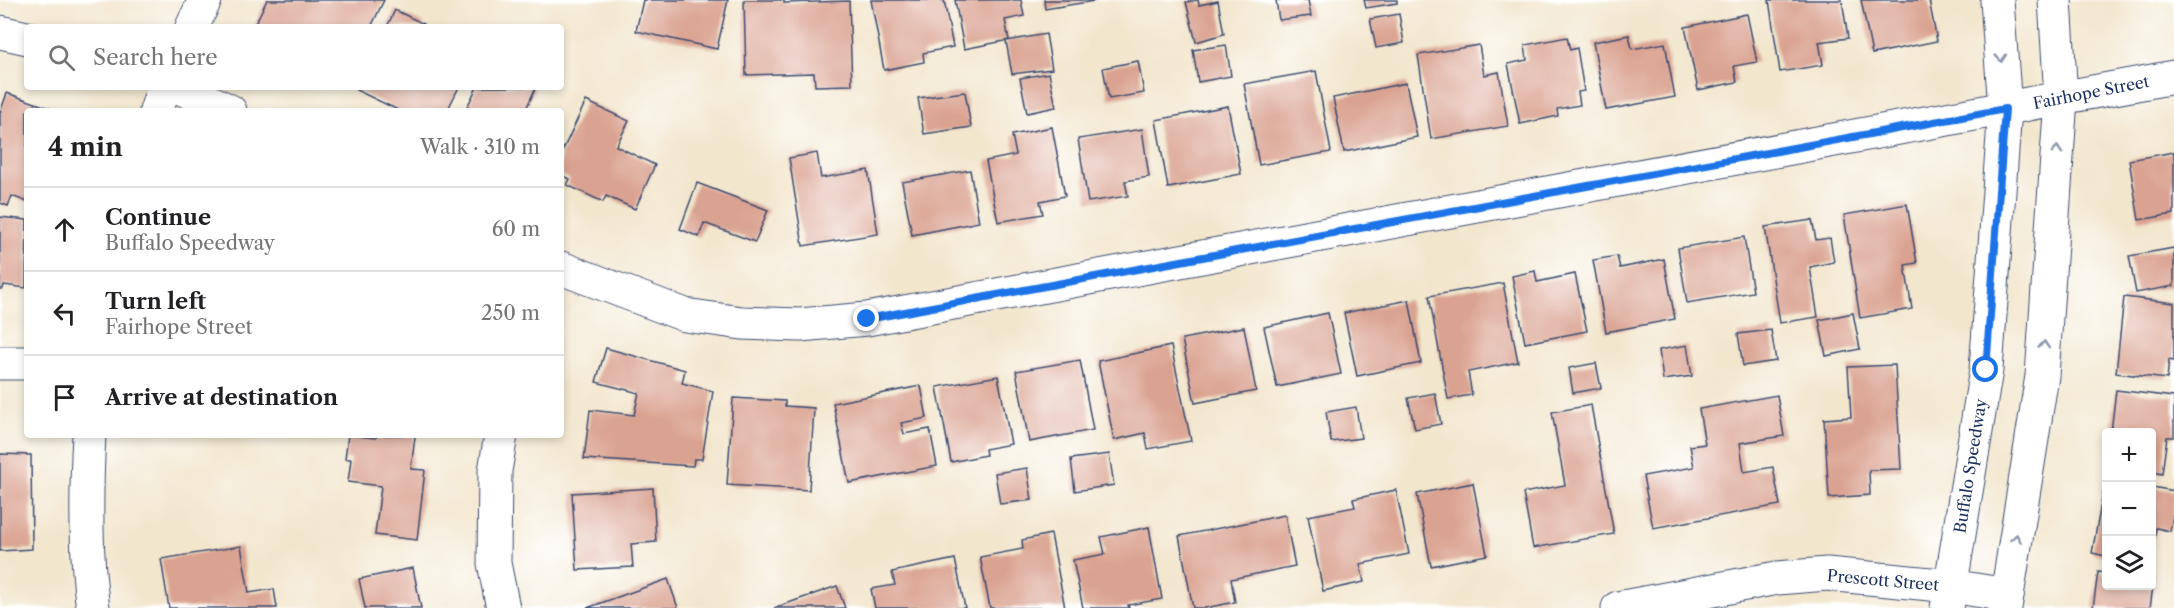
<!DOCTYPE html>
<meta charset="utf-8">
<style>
body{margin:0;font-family:"Libre Caslon Text",serif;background:#f6f6f6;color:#202124}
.controls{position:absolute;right:18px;bottom:18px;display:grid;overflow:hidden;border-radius:6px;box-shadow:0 3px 9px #0003}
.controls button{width:54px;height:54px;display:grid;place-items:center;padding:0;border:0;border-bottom:2px solid #e0e0e0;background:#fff;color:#202124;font:30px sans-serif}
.stop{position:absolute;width:18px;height:18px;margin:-14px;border:4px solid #1a73e8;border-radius:50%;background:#fff}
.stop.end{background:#1a73e8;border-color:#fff;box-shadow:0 2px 6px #0008}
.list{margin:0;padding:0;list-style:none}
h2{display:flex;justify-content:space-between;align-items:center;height:78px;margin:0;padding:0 24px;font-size:26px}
h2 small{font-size:20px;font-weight:400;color:#757577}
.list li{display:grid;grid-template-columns:39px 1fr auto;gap:18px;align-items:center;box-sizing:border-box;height:84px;padding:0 24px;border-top:2px solid #e0e0e0}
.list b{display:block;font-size:22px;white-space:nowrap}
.list p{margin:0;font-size:20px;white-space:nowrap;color:#757577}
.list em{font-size:20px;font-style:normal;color:#757577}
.icon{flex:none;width:33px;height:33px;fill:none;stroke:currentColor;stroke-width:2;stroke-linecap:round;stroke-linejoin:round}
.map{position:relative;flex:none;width:2174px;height:608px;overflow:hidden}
.search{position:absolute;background:#fff;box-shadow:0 3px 9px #0003;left:24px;top:24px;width:540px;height:66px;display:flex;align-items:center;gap:15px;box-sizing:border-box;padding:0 21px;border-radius:6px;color:#757577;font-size:22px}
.panel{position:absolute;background:#fff;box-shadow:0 3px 9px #0003;left:24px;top:108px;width:540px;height:330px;border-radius:6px}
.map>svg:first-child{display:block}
.building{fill:#daa391}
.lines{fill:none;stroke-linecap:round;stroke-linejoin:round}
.minor-casing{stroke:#3b4a6f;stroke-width:35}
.major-casing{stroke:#3b4a6f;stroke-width:35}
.minor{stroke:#fff;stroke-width:33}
.major{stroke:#fff;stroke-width:33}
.oneway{stroke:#8d97ae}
.route{stroke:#1a73e8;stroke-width:8}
.labels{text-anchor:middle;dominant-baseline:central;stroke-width:5;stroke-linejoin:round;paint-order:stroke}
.street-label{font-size:16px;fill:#1b2f5e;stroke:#fff}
</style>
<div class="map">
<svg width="2174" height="608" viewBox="0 0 2174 608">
<rect width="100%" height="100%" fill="#fff"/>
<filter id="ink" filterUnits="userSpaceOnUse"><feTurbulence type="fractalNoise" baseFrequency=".0167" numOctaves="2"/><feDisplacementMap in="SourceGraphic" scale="12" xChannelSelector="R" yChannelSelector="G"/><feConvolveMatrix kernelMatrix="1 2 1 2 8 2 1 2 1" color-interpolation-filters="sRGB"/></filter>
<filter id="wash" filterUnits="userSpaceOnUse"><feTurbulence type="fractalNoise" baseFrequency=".008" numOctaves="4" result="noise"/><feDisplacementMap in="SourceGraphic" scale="24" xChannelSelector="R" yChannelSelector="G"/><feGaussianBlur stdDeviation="1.35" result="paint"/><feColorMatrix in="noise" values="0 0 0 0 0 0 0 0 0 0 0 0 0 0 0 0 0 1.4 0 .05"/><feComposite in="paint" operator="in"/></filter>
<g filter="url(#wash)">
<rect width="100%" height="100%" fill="#f2e6cd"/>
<g id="blocks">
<!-- building -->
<g class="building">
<polygon points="267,0 384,0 371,27 256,27 254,26"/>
<polygon points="643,0 728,0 717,49 636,31"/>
<polygon points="744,0 784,0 784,3 849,1 852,85 815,86 814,73 746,75"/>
<polygon points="871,0 944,0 953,47 923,53 924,62 884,70"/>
<polygon points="955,0 1021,0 1024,16 1005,20 1009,40 964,49"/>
<polygon points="1044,0 1093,0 1094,1 1045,9"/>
<polygon points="1198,0 1199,5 1218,1 1224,34 1196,42 1186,2"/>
<polygon points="1276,0 1308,0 1311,16 1279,20"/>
<polygon points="1364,0 1397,0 1397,3 1366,8"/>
<polygon points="1769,0 1842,0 1848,38 1819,42 1823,65 1780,72"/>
<polygon points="1861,0 1929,0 1937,41 1872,54"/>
<polygon points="395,10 424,24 422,27 387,27"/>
<polygon points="1399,14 1404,43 1376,48 1370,19"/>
<polygon points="1747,14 1757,62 1734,66 1737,82 1698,90 1685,27"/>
<polygon points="1046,34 1052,69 1012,74 1006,41"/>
<polygon points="1629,35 1632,49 1665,43 1675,97 1606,110 1593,42"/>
<polygon points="1567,37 1570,50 1577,48 1584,91 1578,92 1580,105 1557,109 1558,116 1520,124 1508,64 1527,60 1525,45"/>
<polygon points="1226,45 1231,76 1198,82 1193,50"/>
<polygon points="1479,45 1484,75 1499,72 1508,126 1431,139 1418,55"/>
<polygon points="1138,61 1144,93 1109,99 1103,68"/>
<polygon points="1316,71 1331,152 1259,165 1244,84"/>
<polygon points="1049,73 1056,107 1027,113 1020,78"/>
<polygon points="1406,83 1417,137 1344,152 1333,98"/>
<polygon points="358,87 459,87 447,111 400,111 356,90"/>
<polygon points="477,87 536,87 527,107 534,111 465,111"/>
<polygon points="965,92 971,127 924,134 918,98"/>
<polygon points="7,93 58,111 27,111 27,202 12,196 8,206 0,203 0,113"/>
<polygon points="586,101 629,121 616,146 655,165 635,209 606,196 603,202 567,185 570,179 561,175 561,154"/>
<polygon points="1228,106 1241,174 1168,188 1156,120"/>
<polygon points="1052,127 1065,196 1040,201 1043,214 998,222 986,161 1016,155 1012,135"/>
<polygon points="1142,129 1149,177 1125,181 1128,196 1088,202 1078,139"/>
<polygon points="2174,152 2174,214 2139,220 2129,160"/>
<polygon points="817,153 821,178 868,170 878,234 803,246 789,158"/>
<polygon points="970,170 979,222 912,235 902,182"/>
<polygon points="697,183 768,210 755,242 704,223 699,237 680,229"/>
<polygon points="1907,204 1917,263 1905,265 1912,309 1860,318 1844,215"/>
<polygon points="0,217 27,220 26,288 4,285 3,289 0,289"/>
<polygon points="1812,220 1816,240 1830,238 1834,262 1810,267 1818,317 1780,323 1765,227"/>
<polygon points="1744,237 1753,292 1687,303 1678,248"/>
<polygon points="2174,248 2174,286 2136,293 2129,256"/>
<polygon points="1617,256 1620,268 1664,259 1675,319 1606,332 1593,260"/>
<polygon points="1535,271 1537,282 1575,274 1587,331 1525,343 1512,276"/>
<polygon points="1503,283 1518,362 1468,372 1472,395 1448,399 1429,296"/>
<polygon points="2124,297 2174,303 2174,361 2169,360 2167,379 2116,373"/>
<polygon points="1409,300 1421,363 1357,376 1344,313"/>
<polygon points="1328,313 1341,374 1277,387 1264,327"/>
<polygon points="1853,313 1860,349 1826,356 1819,320"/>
<polygon points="1244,327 1256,391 1195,403 1182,339"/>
<polygon points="1771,330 1776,361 1743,366 1738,334"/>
<polygon points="1687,345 1692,376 1663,380 1659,350"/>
<polygon points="1171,346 1191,441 1148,449 1145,433 1114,440 1098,361"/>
<polygon points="606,348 685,370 682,383 713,391 702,459 694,459 693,466 584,459 590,410 634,415 639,393 596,382"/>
<polygon points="1080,360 1093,430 1029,442 1016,371"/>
<polygon points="1596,363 1601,388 1573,393 1569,368"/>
<polygon points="1895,365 1901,469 1869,470 1870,495 1829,498 1824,419 1851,417 1848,367"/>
<polygon points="998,376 1011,444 985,449 986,455 951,462 937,387"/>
<polygon points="921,386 927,418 901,423 904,434 930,429 937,466 849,483 833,403"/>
<polygon points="2116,390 2174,397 2174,437 2167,437 2162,474 2152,472 2152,432 2111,432"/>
<polygon points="1435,393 1441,424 1415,429 1408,398"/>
<polygon points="1777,395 1784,436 1740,443 1744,472 1773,467 1780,505 1653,528 1643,476 1694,467 1690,446 1705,444 1699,409"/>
<polygon points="733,398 785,401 785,406 814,408 809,490 727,485"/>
<polygon points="1591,405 1614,534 1533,548 1523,493 1565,485 1552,412"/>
<polygon points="1356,407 1361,438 1331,442 1326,412"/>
<polygon points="348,435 375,438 379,435 414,435 415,437 411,469 425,470 417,540 375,535 381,486 348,482 351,459 345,459"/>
<polygon points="0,454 31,455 32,549 0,551"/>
<polygon points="1109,454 1114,485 1075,491 1071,459"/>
<polygon points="1027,468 1032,500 1000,504 995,473"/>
<polygon points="2105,482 2106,482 2106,556 2092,553"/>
<polygon points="1473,483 1487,555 1431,566 1417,494"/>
<polygon points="2152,487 2174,491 2174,511 2170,531 2156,528 2153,547"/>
<polygon points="653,488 656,542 631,544 633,567 577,570 572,493"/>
<polygon points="1396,490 1409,554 1360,564 1364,582 1323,591 1308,516 1355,507 1353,499"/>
<polygon points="1285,515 1295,566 1231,579 1235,602 1205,608 1193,608 1179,536"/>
<polygon points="1149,527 1162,599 1128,605 1129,608 1083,608 1073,560 1105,554 1101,537"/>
<polygon points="1051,534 1065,608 990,608 980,557 1023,549 1022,540"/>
<polygon points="241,546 249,593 274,589 277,608 169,608 161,559"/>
<polygon points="955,559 965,608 875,608 871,589 895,585 892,572"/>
<polygon points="413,568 421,608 365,608 359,579"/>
<polygon points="2098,572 2106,573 2106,586 2152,586 2152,579 2154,579 2150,608 2093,608"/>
<polygon points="668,579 678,608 587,608"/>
<polygon points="837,586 845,608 774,608"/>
</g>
</g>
</g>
<g filter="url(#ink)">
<use href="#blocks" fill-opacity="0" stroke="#3b4a6f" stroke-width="1.5"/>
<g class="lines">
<!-- minor casing -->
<g class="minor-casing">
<g id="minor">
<polyline points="192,27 205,0"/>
<polyline points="0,32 27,38"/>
<polyline points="179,87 230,111"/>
<polyline points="156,111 164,87"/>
<polyline points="561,268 685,315 742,323 800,325 867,319 2174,77"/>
<polyline points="0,363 27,363"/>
<path d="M 89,435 C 86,490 85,554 93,608"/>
<polyline points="501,435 495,471 494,563 503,608"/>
<polyline points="1618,608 1777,578 1827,574 1951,586 2007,595"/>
</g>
</g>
<!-- major casing -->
<g class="major-casing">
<g id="major">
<polyline points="1947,608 1986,370 2005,109 1997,0"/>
<polyline points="2005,608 2042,376 2061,98 2055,0"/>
</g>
</g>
<!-- minor -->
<use href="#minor" class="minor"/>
<!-- major -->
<use href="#major" class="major"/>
</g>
<!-- one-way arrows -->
<defs><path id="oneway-chevron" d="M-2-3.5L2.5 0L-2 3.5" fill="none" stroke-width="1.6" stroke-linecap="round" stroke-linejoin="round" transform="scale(1.5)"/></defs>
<g class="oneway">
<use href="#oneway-chevron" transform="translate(2001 58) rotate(86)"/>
<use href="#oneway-chevron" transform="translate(2057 150) rotate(-86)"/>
<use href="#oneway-chevron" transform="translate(2044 345) rotate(-86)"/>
<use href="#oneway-chevron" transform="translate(2016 538) rotate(-81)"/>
</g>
</g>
<g class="lines" filter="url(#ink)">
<!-- route -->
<polyline class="route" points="867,319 2005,109 1986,370"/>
</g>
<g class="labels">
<!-- street labels -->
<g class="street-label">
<text transform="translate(2091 92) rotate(-11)">Fairhope Street</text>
<text transform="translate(1970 466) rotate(-81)">Buffalo Speedway</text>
<text transform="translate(1883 580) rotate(5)">Prescott Street</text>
</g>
</g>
</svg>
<div class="controls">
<button>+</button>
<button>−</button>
<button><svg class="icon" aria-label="layers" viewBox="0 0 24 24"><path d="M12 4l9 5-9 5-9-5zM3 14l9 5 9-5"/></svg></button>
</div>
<div class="stop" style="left:1986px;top:370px"></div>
<div class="stop end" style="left:867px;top:319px"></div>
<div class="search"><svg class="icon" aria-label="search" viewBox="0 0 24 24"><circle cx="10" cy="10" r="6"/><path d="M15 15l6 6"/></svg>Search here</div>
<section class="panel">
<h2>4 min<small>Walk · 310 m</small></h2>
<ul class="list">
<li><svg class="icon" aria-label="ahead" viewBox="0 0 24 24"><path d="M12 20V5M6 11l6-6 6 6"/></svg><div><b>Continue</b><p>Buffalo Speedway</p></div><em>60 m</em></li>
<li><svg class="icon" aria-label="left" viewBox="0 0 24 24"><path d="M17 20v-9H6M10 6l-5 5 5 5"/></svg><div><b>Turn left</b><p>Fairhope Street</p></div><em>250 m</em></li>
<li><svg class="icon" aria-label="arrive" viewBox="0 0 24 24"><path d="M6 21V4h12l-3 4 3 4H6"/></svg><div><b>Arrive at destination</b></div></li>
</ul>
</section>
</div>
